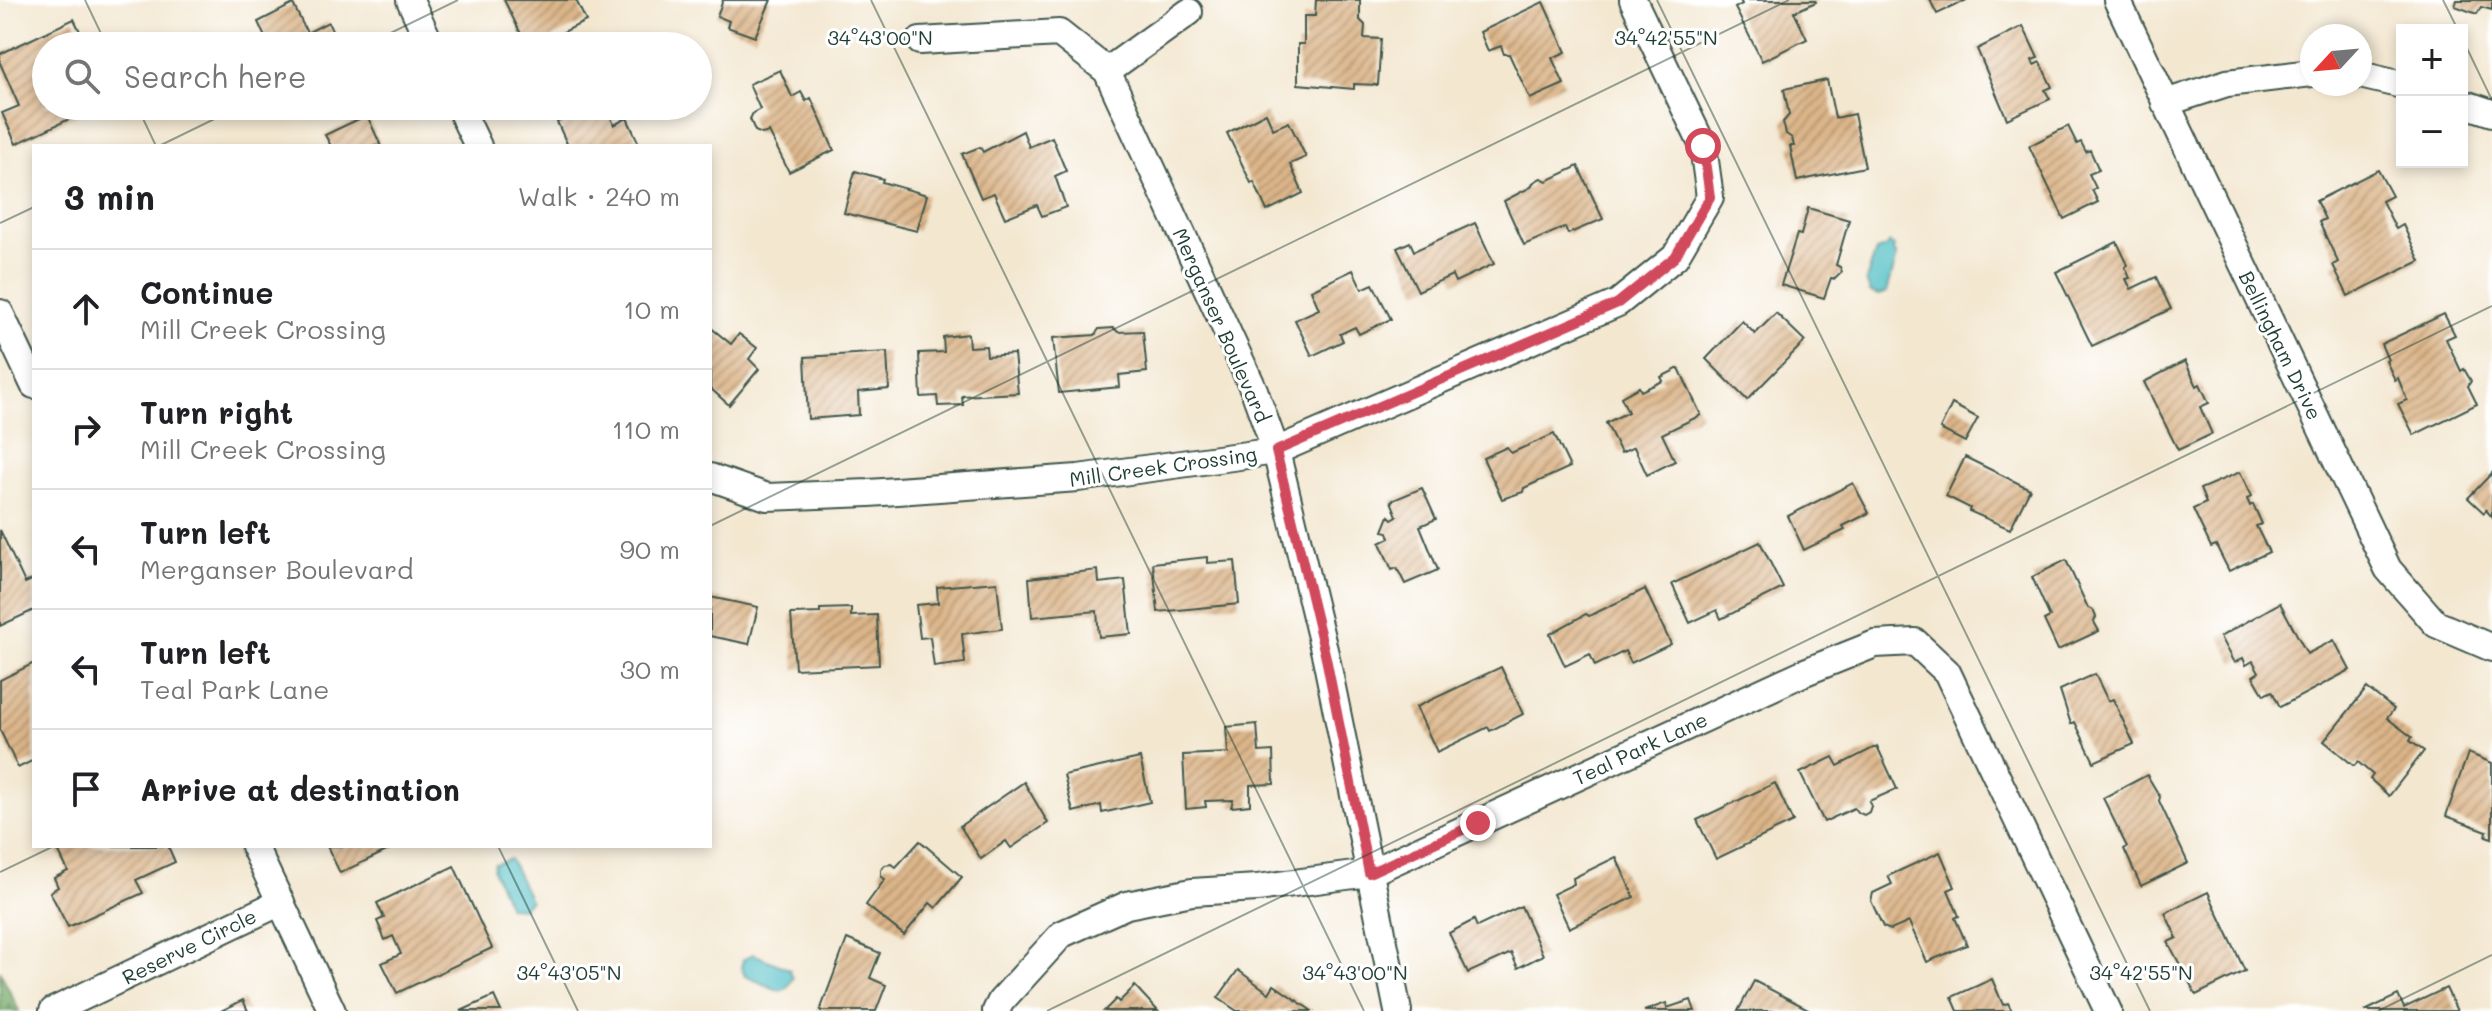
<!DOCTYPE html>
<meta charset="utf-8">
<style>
body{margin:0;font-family:Mali,sans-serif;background:#f6f6f6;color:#202124}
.controls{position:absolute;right:24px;top:24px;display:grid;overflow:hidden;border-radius:0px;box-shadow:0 4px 12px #0003}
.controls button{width:72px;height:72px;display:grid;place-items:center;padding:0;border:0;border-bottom:2px solid #e0e0e0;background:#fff;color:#202124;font:40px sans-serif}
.compass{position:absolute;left:2300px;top:24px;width:72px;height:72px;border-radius:50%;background:#fff;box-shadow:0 4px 12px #0003;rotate:244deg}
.stop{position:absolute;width:24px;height:24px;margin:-18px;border:6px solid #d1495b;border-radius:50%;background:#fff}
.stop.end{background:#d1495b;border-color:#fff;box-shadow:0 2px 8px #0008}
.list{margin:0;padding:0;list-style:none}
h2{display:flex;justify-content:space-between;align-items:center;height:104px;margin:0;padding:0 32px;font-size:34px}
h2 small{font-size:26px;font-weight:400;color:#757577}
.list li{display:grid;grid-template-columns:52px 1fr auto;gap:24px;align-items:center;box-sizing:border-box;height:120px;padding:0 32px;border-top:2px solid #e0e0e0}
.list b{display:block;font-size:30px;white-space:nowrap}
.list p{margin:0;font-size:26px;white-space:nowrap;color:#757577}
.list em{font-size:26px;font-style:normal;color:#757577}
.icon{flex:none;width:44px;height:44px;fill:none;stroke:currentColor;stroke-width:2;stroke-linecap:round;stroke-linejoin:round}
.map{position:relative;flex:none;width:2492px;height:1011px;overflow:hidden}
.search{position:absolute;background:#fff;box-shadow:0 4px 12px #0003;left:32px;top:32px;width:680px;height:88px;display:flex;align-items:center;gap:20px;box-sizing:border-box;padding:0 28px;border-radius:44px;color:#757577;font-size:30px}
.panel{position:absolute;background:#fff;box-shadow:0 4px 12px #0003;left:32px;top:144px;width:680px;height:704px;border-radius:0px}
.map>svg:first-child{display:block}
.forest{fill:url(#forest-firs);stroke:#4b744e;stroke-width:2}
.water{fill:#52c0c6;stroke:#387e7d;stroke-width:2}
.building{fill:url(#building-hatch)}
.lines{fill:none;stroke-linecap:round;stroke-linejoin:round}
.street-casing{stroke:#3f564b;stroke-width:30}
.street{stroke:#fff;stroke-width:26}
.route{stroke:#d1495b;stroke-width:10}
.ticks{fill:none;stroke:#1f3d34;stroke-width:2;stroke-opacity:0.45}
.labels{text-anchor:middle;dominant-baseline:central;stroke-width:6;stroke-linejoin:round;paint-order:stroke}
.street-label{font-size:20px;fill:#1f3d34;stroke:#fff}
.ticks-label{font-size:20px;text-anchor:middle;fill:#1f3d34;stroke:#fff;stroke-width:6;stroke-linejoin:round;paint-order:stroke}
</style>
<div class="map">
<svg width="2492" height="1011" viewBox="0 0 2492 1011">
<defs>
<pattern id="forest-firs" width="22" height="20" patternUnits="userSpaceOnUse" patternTransform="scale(2)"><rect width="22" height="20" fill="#77ac69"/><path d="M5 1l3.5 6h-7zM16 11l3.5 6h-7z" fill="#618d57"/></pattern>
<pattern id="building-hatch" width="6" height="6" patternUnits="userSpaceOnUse" patternTransform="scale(2)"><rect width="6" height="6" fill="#dcb589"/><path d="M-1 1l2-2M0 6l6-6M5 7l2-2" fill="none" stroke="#b29471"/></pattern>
</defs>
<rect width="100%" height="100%" fill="#fff"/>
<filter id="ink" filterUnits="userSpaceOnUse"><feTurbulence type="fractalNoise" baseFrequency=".0125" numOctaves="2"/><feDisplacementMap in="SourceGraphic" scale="16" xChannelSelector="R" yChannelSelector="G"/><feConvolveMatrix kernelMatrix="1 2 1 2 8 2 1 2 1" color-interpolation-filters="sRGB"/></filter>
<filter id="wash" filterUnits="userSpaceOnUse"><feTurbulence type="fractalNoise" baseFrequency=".006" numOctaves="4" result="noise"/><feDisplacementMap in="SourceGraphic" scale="32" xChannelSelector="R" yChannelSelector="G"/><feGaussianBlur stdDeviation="1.8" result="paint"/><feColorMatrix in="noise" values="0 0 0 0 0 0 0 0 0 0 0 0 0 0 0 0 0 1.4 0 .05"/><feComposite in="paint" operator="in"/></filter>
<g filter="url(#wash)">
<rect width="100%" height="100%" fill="#f3e7d0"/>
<!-- forest -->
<polygon class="forest" points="0,971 19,1011 0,1011"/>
<!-- water -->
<g class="water">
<polygon points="1889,243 1894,246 1893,250 1897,256 1887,292 1879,295 1870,292 1866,280 1876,251 1885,248"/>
<polygon points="510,859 530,900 522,908 509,907 493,870 494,864"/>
<polygon points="753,954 789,969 793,978 786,989 780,991 745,976 741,967 743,960"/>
</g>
<g id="blocks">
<!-- building -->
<g class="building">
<polygon points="504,0 576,0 586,21 535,46 527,46"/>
<polygon points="723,0 771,0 755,37 727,27 729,21 717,16"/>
<polygon points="1316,0 1360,0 1360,20 1365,25 1364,38 1381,39 1378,85 1354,84 1354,89 1298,84 1298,44 1304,44 1304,16 1315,16"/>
<polygon points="1740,0 1815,0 1816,2 1794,12 1807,39 1762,61 1735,8 1742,4"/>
<polygon points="1930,0 1967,0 1937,14"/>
<polygon points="2457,0 2492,0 2492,10 2481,7 2477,14 2455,6"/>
<polygon points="1543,2 1566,52 1552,58 1564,84 1530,99 1509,54 1504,54 1501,46 1488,51 1480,32"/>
<polygon points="293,4 307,33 328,22 339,46 269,46 258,22"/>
<polygon points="74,19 87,46 46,46 46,106 97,106 16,144 2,113 19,106 0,63 0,54"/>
<polygon points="2023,26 2038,58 2032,60 2034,65 2040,62 2052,87 2045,90 2050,99 2007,119 1977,49"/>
<polygon points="780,70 792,97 801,92 806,101 811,98 834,150 789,172 769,132 762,134 755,131 750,119 753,113 760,109 749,84"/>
<polygon points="1827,80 1835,118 1854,114 1865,167 1797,181 1790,146 1794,146 1792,138 1786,134 1783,122 1789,115 1784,89"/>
<polygon points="560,106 606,106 614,125 627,118 640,146 568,146 557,122 565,118"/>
<polygon points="1266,113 1273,129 1289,122 1306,157 1290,164 1303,193 1267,211 1254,182 1251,183 1227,133"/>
<polygon points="367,115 381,146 331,146 325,135"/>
<polygon points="2068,126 2077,144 2081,142 2086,152 2090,150 2099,170 2089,174 2096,188 2092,190 2098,202 2064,219 2029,146"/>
<polygon points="1023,131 1029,147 1052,137 1066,171 1055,176 1066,207 1042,216 1037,205 1005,218 994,193 981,198 962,154 980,147 983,152"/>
<polygon points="1578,166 1603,219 1568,234 1565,227 1524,245 1504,201 1531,187 1534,182 1541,178 1547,181"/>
<polygon points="2378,170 2392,196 2382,201 2396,229 2403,225 2420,261 2348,296 2333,265 2338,262 2319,222 2325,219 2316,201"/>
<polygon points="855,171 883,179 882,182 927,195 917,231 844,213"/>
<polygon points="1808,208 1849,220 1836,265 1840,267 1842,272 1835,279 1831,278 1824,298 1781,285 1797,234 1801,235"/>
<polygon points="1475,223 1494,264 1455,282 1452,275 1418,291 1397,248 1410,242 1414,251"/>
<polygon points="2117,242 2128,265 2125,267 2130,278 2126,279 2131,289 2156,277 2171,309 2092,346 2056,272"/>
<polygon points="1353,270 1362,289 1373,284 1391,319 1359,334 1355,327 1340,334 1343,341 1312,356 1295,320 1319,309 1311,290"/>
<polygon points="1776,313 1805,341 1747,400 1706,359 1742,321 1755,334"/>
<polygon points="2444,314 2455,335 2446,339 2461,371 2464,369 2471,381 2468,386 2477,404 2414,435 2398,404 2407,400 2398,378 2395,380 2386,361 2388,360 2381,344"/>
<polygon points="710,327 731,344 739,334 757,348 749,359 759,369 729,405 710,388"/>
<polygon points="1114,328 1118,332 1143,331 1147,372 1119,375 1120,387 1059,393 1053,338 1095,335 1099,329"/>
<polygon points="968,334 969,347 986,346 987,356 1014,354 1018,393 962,396 963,405 938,406 937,396 921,397 919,353 944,352 943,337"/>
<polygon points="887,352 889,389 858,392 859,415 808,419 805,357"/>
<polygon points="2185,361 2197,386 2200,384 2209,403 2200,407 2212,434 2178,450 2144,382"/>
<polygon points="1679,368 1701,415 1662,434 1675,461 1647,475 1634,447 1621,453 1606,423 1628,412 1621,397 1639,387 1641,391 1663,381 1661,377"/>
<polygon points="1952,404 1978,418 1965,442 1940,429"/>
<polygon points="1554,434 1570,467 1524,488 1523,492 1502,499 1483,458 1507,447 1511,453"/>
<polygon points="1965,457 2030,489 2010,529 1969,511 1970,508 1946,496"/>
<polygon points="2240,472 2252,496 2247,499 2250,506 2253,504 2262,524 2256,526 2269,552 2229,571 2216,545 2211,547 2193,509 2206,503 2200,489"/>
<polygon points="2492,473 2492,517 2486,510 2484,513 2468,498"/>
<polygon points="1853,483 1869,513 1843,526 1845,530 1804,550 1788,516"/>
<polygon points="1422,488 1436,519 1420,526 1438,570 1405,584 1397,568 1392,570 1380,543 1390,538 1388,532 1383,531 1389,516 1392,519 1397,516 1391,501"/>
<polygon points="0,530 25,583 34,579 34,610 0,626"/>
<polygon points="1760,542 1783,588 1721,619 1717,610 1690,623 1672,584"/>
<polygon points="1207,557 1207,563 1235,561 1239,604 1158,612 1153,563"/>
<polygon points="2066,560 2088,608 2093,610 2096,617 2094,622 2099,631 2058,650 2044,620 2050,617 2032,577"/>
<polygon points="1098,570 1099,583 1125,580 1131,634 1099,637 1097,611 1032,617 1029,578"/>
<polygon points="997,582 1002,629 962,634 965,663 934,667 930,637 920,638 916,605 938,603 937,587"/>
<polygon points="1645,589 1671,644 1631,663 1625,651 1595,666 1590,654 1565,666 1550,634 1586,614 1589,616"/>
<polygon points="710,597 758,607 749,644 710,636"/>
<polygon points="2280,603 2307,654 2334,640 2350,670 2280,707 2272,691 2264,695 2253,676 2259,672 2253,661 2246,665 2243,658 2234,663 2220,637"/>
<polygon points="851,608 851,616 877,615 879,665 795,669 791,614 820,613 820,609"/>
<polygon points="34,663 34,760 18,768 0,730 0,680"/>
<polygon points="1501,667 1523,714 1490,731 1488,727 1437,752 1416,707"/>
<polygon points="2095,674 2108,701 2113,699 2134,744 2094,762 2075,722 2071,724 2060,690"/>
<polygon points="2367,688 2394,709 2387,718 2412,737 2410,741 2424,751 2389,796 2370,779 2373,775 2358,762 2354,766 2324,741"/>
<polygon points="1257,724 1259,752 1273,751 1274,784 1250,785 1250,805 1231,807 1233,800 1205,801 1206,807 1186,809 1183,755 1228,753 1226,727"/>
<polygon points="1877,746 1897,789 1869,801 1871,806 1869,812 1864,815 1857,812 1854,808 1824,822 1800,773 1833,757 1838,766"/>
<polygon points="2468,753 2492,763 2492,838 2486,836 2487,831 2446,816"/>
<polygon points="1140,758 1150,802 1102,813 1101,805 1073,812 1064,775"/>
<polygon points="2147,775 2160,797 2159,801 2188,863 2141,886 2124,849 2127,847 2103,798"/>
<polygon points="1024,782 1048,823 1011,848 1006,841 981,859 960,826"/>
<polygon points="1775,783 1793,822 1716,859 1697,820"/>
<polygon points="920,841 962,877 936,908 930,903 904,935 866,905 885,879 881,877 881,870 885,865 892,864 896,867"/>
<polygon points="56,846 168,846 175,862 136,880 143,893 68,927 50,892 58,887 54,878 68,871"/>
<polygon points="327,846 397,846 340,873"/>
<polygon points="1940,852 1955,887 1948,890 1959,916 1955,918 1967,945 1927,962 1909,922 1891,930 1883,927 1871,901 1873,893 1892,884 1888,876"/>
<polygon points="1616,857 1634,897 1569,928 1553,894 1574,884 1573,878"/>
<polygon points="454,866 492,948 397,993 382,963 401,954 393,936 385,940 377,921 384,918 377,903"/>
<polygon points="2208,892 2245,971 2196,995 2168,942 2177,938 2165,913"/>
<polygon points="1521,906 1543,955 1518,968 1511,953 1468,973 1449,933 1474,920 1477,927"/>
<polygon points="847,939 880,953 870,978 886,985 876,1011 820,1011"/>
<polygon points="1238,970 1269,993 1274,985 1312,1011 1237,1011 1218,998"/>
<polygon points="1992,979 2003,1005 2008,1003 2012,1011 1958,1011 1952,997"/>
<polygon points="1754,981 1812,1011 1738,1011"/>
<polygon points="1135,986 1158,1011 1104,1011 1116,999 1119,1002"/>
<polygon points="2446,988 2457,1011 2365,1011 2398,995 2404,1008"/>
<polygon points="494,996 501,1011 461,1011"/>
<polygon points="243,1000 248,1011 221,1011"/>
<polygon points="1691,1000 1695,1011 1644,1011 1666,1003 1667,1008"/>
</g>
</g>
</g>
<g filter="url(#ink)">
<use href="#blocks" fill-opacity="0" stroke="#3f564b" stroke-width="2"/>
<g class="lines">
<!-- street casing -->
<g class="street-casing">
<g id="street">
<polyline points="410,0 431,46"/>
<polyline points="2117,0 2388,569 2436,624 2492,648"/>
<polyline points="920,41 1059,33 1107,71 1254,390 1276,451 1326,658 1398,1011"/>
<polyline points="1107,71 1189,12"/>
<polyline points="2360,75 2402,85"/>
<polyline points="2165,103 2227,83 2312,73"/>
<polyline points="2462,103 2492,113"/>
<polyline points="459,106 478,146"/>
<polyline points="0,313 34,385"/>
<polyline points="710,477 767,497 869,493 1078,478 1276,451 1618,303 1675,257 1710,197 1703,146 1633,0"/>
<polyline points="254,846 332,1011"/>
<polyline points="53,1011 281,902"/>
<polyline points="996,1011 1001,1001 1062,934 1127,905 1192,892 1257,888 1369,873 1805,672 1875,644 1915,642 1947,672 2108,1011"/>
</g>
</g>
<!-- street -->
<use href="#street" class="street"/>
</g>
</g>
<g class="lines" filter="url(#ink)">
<!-- route -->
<polyline class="route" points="1478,823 1369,873 1326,658 1276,451 1618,303 1675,257 1710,197 1703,146"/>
</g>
<!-- ticks -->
<path class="ticks" d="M 85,0 L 107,46M 871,0 L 1364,1011M 1657,0 L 2150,1011M 2443,0 L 2458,30M 2462,38 L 2492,100M 364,46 L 458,0M 137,106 L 156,146M 159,146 L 241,106M 0,223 L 34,207M 710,526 L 1789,0M 498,846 L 578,1011M 0,872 L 54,846M 1047,1011 L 2492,306M 2378,1011 L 2492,955"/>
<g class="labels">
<!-- street labels -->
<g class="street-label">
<text transform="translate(1222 325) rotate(66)">Merganser Boulevard</text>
<text transform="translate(2281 345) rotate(64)">Bellingham Drive</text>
<text transform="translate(1163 466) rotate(-8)">Mill Creek Crossing</text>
<text transform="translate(1640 748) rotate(-25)">Teal Park Lane</text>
<text transform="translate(189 946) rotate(-26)">Reserve Circle</text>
</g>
</g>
<g class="ticks-label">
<text x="880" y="45">34°43'00"N</text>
<text x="1666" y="45">34°42'55"N</text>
<text x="569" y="980">34°43'05"N</text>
<text x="1355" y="980">34°43'00"N</text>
<text x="2141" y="980">34°42'55"N</text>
</g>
</svg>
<div class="controls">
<button>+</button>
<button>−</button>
</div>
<svg class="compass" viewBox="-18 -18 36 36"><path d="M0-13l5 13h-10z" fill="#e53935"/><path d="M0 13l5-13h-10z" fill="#757577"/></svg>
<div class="stop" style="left:1703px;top:146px"></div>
<div class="stop end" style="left:1478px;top:823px"></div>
<div class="search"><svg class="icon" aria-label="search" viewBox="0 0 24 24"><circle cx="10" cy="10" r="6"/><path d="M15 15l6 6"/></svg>Search here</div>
<section class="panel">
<h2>3 min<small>Walk · 240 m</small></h2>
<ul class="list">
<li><svg class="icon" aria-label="ahead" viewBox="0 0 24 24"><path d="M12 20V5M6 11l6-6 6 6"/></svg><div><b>Continue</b><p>Mill Creek Crossing</p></div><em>10 m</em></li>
<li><svg class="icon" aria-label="right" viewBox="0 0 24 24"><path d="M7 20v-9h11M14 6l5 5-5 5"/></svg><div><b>Turn right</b><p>Mill Creek Crossing</p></div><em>110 m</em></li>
<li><svg class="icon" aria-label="left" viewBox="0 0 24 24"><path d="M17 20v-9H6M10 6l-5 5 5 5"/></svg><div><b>Turn left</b><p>Merganser Boulevard</p></div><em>90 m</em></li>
<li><svg class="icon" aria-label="left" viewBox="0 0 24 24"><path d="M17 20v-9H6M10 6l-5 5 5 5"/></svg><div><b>Turn left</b><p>Teal Park Lane</p></div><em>30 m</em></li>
<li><svg class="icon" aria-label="arrive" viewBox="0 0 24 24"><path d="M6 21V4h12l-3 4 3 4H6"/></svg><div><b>Arrive at destination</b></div></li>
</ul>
</section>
</div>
